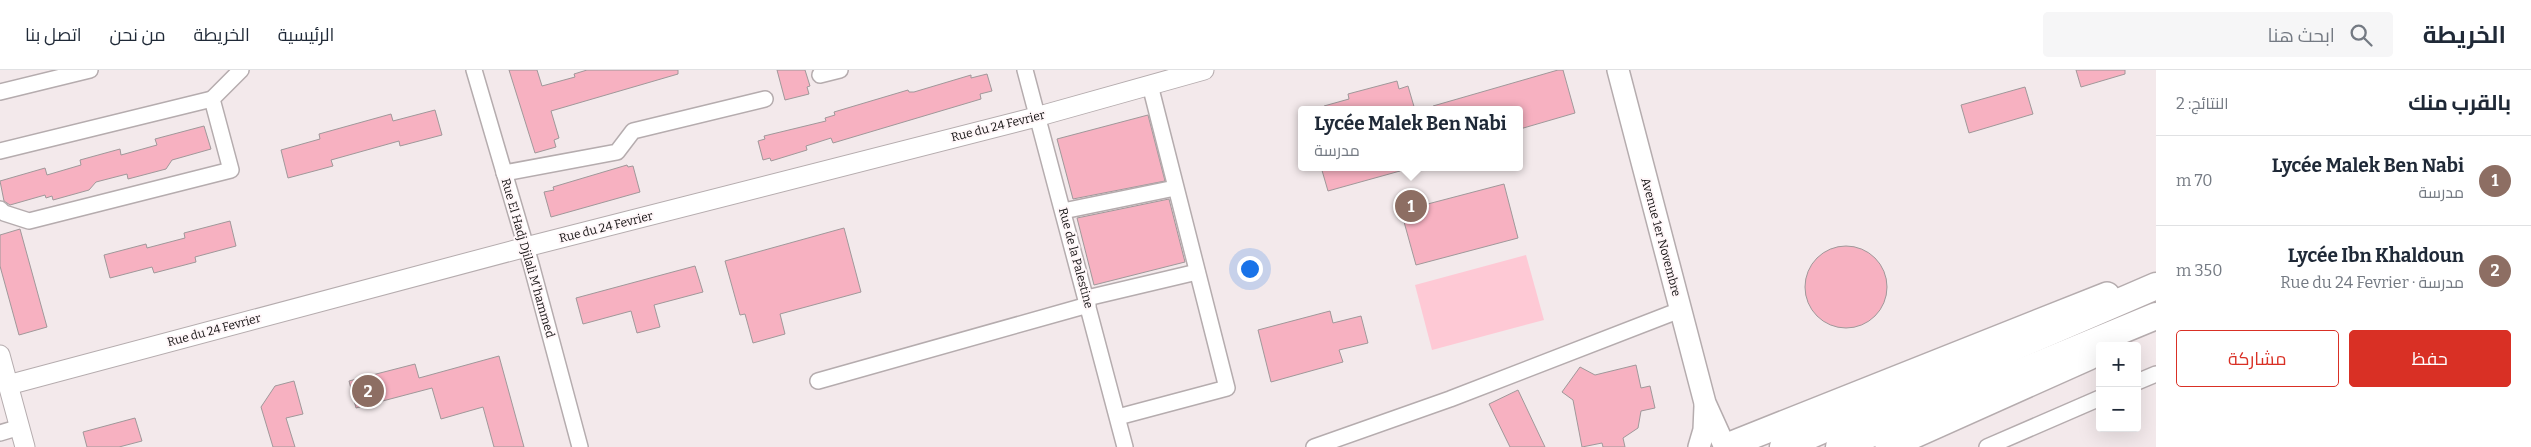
<!DOCTYPE html>
<html lang="ar">
<meta charset="utf-8">
<style>
body{margin:0;font-family:Bitter,Cairo,serif;background:#f6f6f7;color:#1f2937;direction:rtl}
.controls{position:absolute;right:15px;bottom:15px;display:grid;overflow:hidden;border-radius:5px;box-shadow:0 5px 20px #0002}
.controls button{width:45px;height:45px;display:grid;place-items:center;padding:0;border:0;border-bottom:1px solid #e0e1e3;background:#fff;color:#1f2937;font:25px sans-serif}
.you{position:absolute;left:1249px;top:198px;width:18px;height:18px;margin:-12px;border:4px solid #fff;border-radius:50%;background:#1a73e8;box-shadow:0 0 0 8px #1a73e833}
.badge{display:grid;place-items:center;width:32px;height:32px;border-radius:50%;background:#d93025;color:#fff;font-size:16px;font-weight:700}
.pin{position:absolute;translate:-50% -50%;border:2px solid #fff;box-shadow:0 1px 5px #0006}
.popup{position:absolute;left:1298px;top:36px;width:225px;height:65px;box-sizing:border-box;display:grid;place-content:center;border-radius:5px;background:#fff;filter:drop-shadow(0 1px 4px #0005);font-size:16px;white-space:nowrap;color:#747a83}
.popup b{font-size:19px;color:#1f2937}
.popup::after{content:'';position:absolute;left:50%;top:100%;margin-left:-10px;border:10px solid transparent;border-top-color:#fff}
.list{margin:0;padding:0;list-style:none}
h2{display:flex;justify-content:space-between;align-items:center;height:65px;margin:0;padding:0 20px;font-size:21px}
h2 small{font-size:16px;font-weight:400;color:#747a83}
.list li{display:grid;grid-template-columns:32px 1fr auto;gap:15px;align-items:center;box-sizing:border-box;height:90px;padding:0 20px;border-top:1px solid #e0e1e3}
.list b{display:block;font-size:19px;white-space:nowrap}
.list p{margin:0;font-size:16px;white-space:nowrap;color:#747a83}
.list em{font-size:16px;font-style:normal;color:#747a83}
.actions{display:flex;gap:10px;padding:15px 20px}
.actions a{flex:1;padding:11px 0;border:1px solid #d93025;border-radius:5px;text-align:center;font-size:18px;color:#d93025}
.actions .main{background:#d93025;color:#fff}
.icon{flex:none;width:28px;height:28px;fill:none;stroke:currentColor;stroke-width:2;stroke-linecap:round;stroke-linejoin:round}
.map{position:relative;flex:none;width:2156px;height:377px;overflow:hidden;direction:ltr}
header{display:flex;align-items:center;gap:30px;box-sizing:border-box;height:70px;padding:0 25px;background:#fff;border-bottom:1px solid #e0e1e3}
header strong{font-size:24px}
nav{display:flex;gap:28px;margin-inline-start:auto;font-size:18px}
.search{width:350px;height:45px;background:#f6f6f7;display:flex;align-items:center;gap:12px;box-sizing:border-box;padding:0 18px;border-radius:5px;color:#747a83;font-size:19px}
main{display:flex}
aside{flex:1;background:#fff}
.map>svg:first-child{display:block}
.green{fill:#fec9d5}
.building{fill:#f7b1c1;stroke:#a0989a}
.lines{fill:none;stroke-linecap:round;stroke-linejoin:round}
.minor-casing{stroke:#b5acae;stroke-width:18}
.tertiary-casing{stroke:#b5acae;stroke-width:21}
.secondary-casing{stroke:#b5acae;stroke-width:24}
.primary-casing{stroke:#b5acae;stroke-width:28}
.trunk-casing{stroke:#b5acae;stroke-width:29}
.minor{stroke:#fff;stroke-width:15}
.tertiary{stroke:#fff;stroke-width:19}
.secondary{stroke:#fff;stroke-width:21}
.primary{stroke:#fff;stroke-width:25}
.trunk{stroke:#fff;stroke-width:26}
.labels{text-anchor:middle;dominant-baseline:central;stroke-width:4;stroke-linejoin:round;paint-order:stroke}
.street-label{font-size:12px;fill:#151213;stroke:#fff7f9}
</style>
<header>
<strong>الخريطة</strong>
<div class="search"><svg class="icon" aria-label="search" viewBox="0 0 24 24"><circle cx="10" cy="10" r="6"/><path d="M15 15l6 6"/></svg>ابحث هنا</div>
<nav><a>الرئيسية</a><a>الخريطة</a><a>من نحن</a><a>اتصل بنا</a></nav>
</header>
<main>
<aside>
<h2>بالقرب منك<small>النتائج: 2</small></h2>
<ul class="list">
<li><span class="badge" style="background:#8d6e63">1</span><div><b>Lycée Malek Ben Nabi</b><p>مدرسة</p></div><em>70 m</em></li>
<li><span class="badge" style="background:#8d6e63">2</span><div><b>Lycée Ibn Khaldoun</b><p>مدرسة · Rue du 24 Fevrier</p></div><em>350 m</em></li>
</ul>
<div class="actions"><a class="main">حفظ</a><a>مشاركة</a></div>
</aside>
<div class="map">
<svg width="2156" height="377" viewBox="0 0 2156 377">
<rect width="100%" height="100%" fill="#f3e9eb"/>
<!-- green -->
<polygon class="green" points="1526,185 1544,250 1432,280 1415,215"/>
<!-- building -->
<g class="building">
<polygon points="509,0 537,0 542,16 575,7 574,4 587,0 678,0 678,4 551,41 559,68 554,70 556,77 535,83"/>
<polygon points="777,0 805,0 810,16 807,17 809,24 785,30"/>
<polygon points="1558,0 1563,0 1575,43 1520,59 1520,40 1433,40 1433,36"/>
<polygon points="2076,0 2125,0 2125,4 2081,17"/>
<polygon points="987,4 992,21 980,24 981,29 833,73 831,68 806,76 807,80 771,91 770,88 763,90 758,71 765,69 764,66 826,51 825,48 835,45 834,42 908,20 909,22 914,22 971,5 971,8"/>
<polygon points="1397,11 1399,19 1408,16 1415,40 1325,40 1324,36 1349,29 1348,24"/>
<polygon points="2025,17 2033,44 1969,63 1961,35"/>
<polygon points="435,40 442,65 400,76 399,71 331,90 333,96 288,108 281,80 320,69 319,64 391,44 393,51"/>
<polygon points="1148,45 1165,111 1073,129 1057,69"/>
<polygon points="204,56 211,79 172,90 166,99 128,109 127,104 96,112 89,120 53,130 52,126 46,128 45,125 10,135 4,131 0,111 45,98 47,105 81,95 80,90 120,79 121,85 157,75 155,69"/>
<polygon points="627,95 628,97 633,96 640,122 551,147 544,122 554,120 553,117"/>
<polygon points="1321,97 1399,97 1400,101 1328,121"/>
<polygon points="1504,114 1518,168 1416,195 1401,141"/>
<polygon points="1169,129 1185,192 1094,215 1077,148"/>
<polygon points="230,151 236,176 195,187 196,192 154,203 152,197 110,208 104,185 146,174 147,178 185,168 184,163"/>
<polygon points="844,158 861,222 780,244 785,264 753,273 745,244 740,245 725,191"/>
<polygon points="20,159 47,257 19,265 0,196 0,165"/>
<circle cx="1846" cy="217" r="41"/>
<polygon points="695,196 703,222 654,235 660,257 637,263 631,241 583,254 576,228"/>
<polygon points="1330,241 1333,253 1361,246 1368,273 1339,280 1343,292 1271,312 1258,260"/>
<polygon points="499,286 524,377 494,377 483,337 441,349 432,318 356,338 349,311 415,294 419,308"/>
<polygon points="1636,295 1641,318 1650,316 1655,338 1641,341 1638,358 1623,368 1625,377 1603,377 1602,373 1582,377 1573,330 1562,322 1580,297 1595,305"/>
<polygon points="294,311 303,344 286,348 295,377 273,377 261,337 275,316"/>
<polygon points="1518,320 1545,377 1510,377 1489,334"/>
<polygon points="135,348 142,371 119,377 87,377 83,362"/>
</g>
<g class="lines">
<!-- minor casing -->
<g class="minor-casing">
<g id="minor">
<polyline points="474,0 531,194 580,377"/>
<polyline points="1025,0 1125,377"/>
<polyline points="820,5 840,0"/>
<polyline points="0,22 90,0"/>
<polyline points="0,81 212,29"/>
<polyline points="504,103 617,82 633,61 765,29"/>
<polyline points="0,139 4,143 29,151 231,100 212,29 241,0"/>
<polyline points="1063,141 1175,118"/>
<polyline points="1087,228 1197,202"/>
<polyline points="818,311 1088,235"/>
<polyline points="2137,312 2156,304"/>
<polyline points="1118,347 1227,318 1150,15"/>
<polyline points="0,363 20,357"/>
<polyline points="1314,377 1450,329 1680,240"/>
<polyline points="1987,377 2100,328"/>
</g>
</g>
<!-- tertiary casing -->
<g class="tertiary-casing">
<g id="tertiary">
<polyline points="0,285 25,377"/>
<polyline points="8,315 526,177 1036,47 1204,0"/>
</g>
</g>
<!-- secondary casing -->
<g class="secondary-casing">
<g id="secondary">
<polyline points="1618,0 1705,333 1724,375"/>
<polyline points="1699,377 1704,360 1705,336"/>
</g>
</g>
<!-- primary casing -->
<g class="primary-casing">
<g id="primary">
<polyline points="1727,376 2107,225"/>
<polyline points="1888,377 2089,287"/>
</g>
</g>
<!-- trunk casing -->
<g class="trunk-casing">
<g id="trunk">
<polyline points="1783,377 2156,216"/>
<polyline points="1839,377 2156,246"/>
</g>
</g>
<!-- minor -->
<use href="#minor" class="minor"/>
<!-- tertiary -->
<use href="#tertiary" class="tertiary"/>
<!-- secondary -->
<use href="#secondary" class="secondary"/>
<!-- primary -->
<use href="#primary" class="primary"/>
<!-- trunk -->
<use href="#trunk" class="trunk"/>
</g>
<g class="labels">
<!-- street labels -->
<g class="street-label">
<text transform="translate(998 56) rotate(-14)">Rue du 24 Fevrier</text>
<text transform="translate(606 157) rotate(-14)">Rue du 24 Fevrier</text>
<text transform="translate(1661 167) rotate(75)">Avenue 1er Novembre</text>
<text transform="translate(528 188) rotate(74)">Rue El Hadj Djilali M'hammed</text>
<text transform="translate(1076 188) rotate(75)">Rue de la Palestine</text>
<text transform="translate(214 260) rotate(-15)">Rue du 24 Fevrier</text>
</g>
</g>
</svg>
<div class="controls">
<button>+</button>
<button>−</button>
</div>
<div class="you"></div>
<div class="pin badge" style="left:1411px;top:136px;background:#8d6e63">1</div>
<div class="popup"><b>Lycée Malek Ben Nabi</b>مدرسة</div>
<div class="pin badge" style="left:368px;top:321px;background:#8d6e63">2</div>
</div>
</main>
